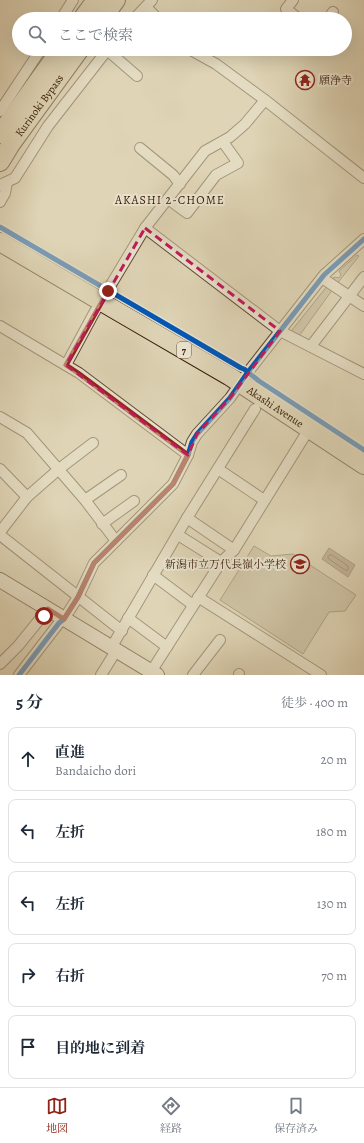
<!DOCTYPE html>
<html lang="ja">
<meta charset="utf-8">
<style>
body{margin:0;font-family:Alegreya,"Noto Serif JP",serif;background:#f2f2f3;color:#1f2937}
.stop{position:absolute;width:12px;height:12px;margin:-9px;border:3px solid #8f2418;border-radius:50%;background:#fff}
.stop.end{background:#8f2418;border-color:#fff;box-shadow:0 1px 4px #0008}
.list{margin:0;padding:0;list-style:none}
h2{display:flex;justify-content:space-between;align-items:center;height:52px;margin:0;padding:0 16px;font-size:17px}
h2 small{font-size:13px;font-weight:400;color:#747a83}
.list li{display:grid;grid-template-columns:26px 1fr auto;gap:12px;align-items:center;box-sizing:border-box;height:64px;margin:0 8px 8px;padding:0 8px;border:1px solid #e0e1e3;border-radius:8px}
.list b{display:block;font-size:15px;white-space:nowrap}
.list p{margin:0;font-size:13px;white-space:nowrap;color:#747a83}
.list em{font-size:13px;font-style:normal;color:#747a83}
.icon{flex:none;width:22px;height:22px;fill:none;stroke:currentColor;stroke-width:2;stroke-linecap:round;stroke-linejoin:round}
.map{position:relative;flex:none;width:364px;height:675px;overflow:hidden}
.search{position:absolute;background:#fff;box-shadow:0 4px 16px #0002;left:12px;right:12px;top:12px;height:44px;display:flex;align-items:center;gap:10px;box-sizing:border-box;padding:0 14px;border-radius:22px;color:#747a83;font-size:15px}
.sheet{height:412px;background:#fff}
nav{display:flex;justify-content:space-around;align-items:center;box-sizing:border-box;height:56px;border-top:1px solid #e0e1e3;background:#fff;font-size:11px;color:#747a83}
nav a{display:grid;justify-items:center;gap:2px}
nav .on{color:#8f2418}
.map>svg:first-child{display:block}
.green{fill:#c2b599;stroke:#7c6850}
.water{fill:#a6967c;stroke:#7a654e}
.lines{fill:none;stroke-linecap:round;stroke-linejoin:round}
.shore{stroke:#6e5842;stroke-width:1}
.street-casing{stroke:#614a34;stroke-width:12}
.secondary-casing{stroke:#371b08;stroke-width:16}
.highway-casing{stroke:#371b08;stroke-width:20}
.street{stroke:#eae4d0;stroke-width:10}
.secondary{stroke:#eae4d0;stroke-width:14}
.highway{stroke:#dfd5b7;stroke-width:18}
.cycleway-casing{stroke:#eae4d0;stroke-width:8}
.cycleway{stroke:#0057b8;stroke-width:5}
.route{stroke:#8f2418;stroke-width:5}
.marked{fill:none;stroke:#c2185b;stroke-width:3;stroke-dasharray:8 5;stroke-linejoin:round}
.labels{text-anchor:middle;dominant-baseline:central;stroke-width:4;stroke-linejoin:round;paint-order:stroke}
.shield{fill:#eae4d0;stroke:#6d5744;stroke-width:1}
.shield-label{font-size:10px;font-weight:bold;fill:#371b08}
.poi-label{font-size:11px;fill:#371b08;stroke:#eae4d0;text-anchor:start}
.street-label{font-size:11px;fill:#371b08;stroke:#eae4d0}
.neighbourhood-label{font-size:12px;letter-spacing:1px;fill:#371b08;stroke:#eae4d0}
</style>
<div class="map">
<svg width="364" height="675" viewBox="0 0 364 675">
<rect width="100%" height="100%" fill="#dfd5b7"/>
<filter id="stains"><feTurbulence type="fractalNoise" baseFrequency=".005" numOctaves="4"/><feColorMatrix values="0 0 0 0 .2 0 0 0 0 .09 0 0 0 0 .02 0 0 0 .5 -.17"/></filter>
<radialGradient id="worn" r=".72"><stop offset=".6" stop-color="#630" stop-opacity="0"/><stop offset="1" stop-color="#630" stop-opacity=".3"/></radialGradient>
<!-- green -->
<g class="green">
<polygon points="357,255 359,256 336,285 331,281 334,277 339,278 341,275 339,271"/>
<polygon points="328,285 333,289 299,336 292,332 292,330"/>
<polygon points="254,546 271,556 293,554 356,595 345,611 329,612 303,654 220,600"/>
</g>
<!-- water -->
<polygon class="water" points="329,548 355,565 348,577 322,559"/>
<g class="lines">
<!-- shore -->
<polygon class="shore" points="330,555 332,555 348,566 348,570 345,570 329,559 328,557"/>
<!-- street casing -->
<g class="street-casing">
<g id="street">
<polyline points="293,0 286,9 299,19"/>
<polyline points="146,7 158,19"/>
<polyline points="61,19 73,0"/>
<polyline points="134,19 152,0"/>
<polyline points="328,19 333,12"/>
<polyline points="189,49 216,64 265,100 364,178"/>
<polyline points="107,50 137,76"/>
<polyline points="0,111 41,49"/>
<polyline points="140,148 173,175 180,184"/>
<polyline points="0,185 15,178 48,126 108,49"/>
<polyline points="168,199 187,213 216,175 238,163 223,142"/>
<polyline points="0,202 5,193 7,182"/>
<polyline points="145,228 280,331 364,374"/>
<polyline points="322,278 364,306"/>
<polyline points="0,326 79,373 188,455"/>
<polyline points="311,346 364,277"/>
<polyline points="66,365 94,313 145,228 205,151 230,137 245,124 265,100"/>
<polyline points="0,417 27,433 85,500 116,541"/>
<polyline points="0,469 27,497"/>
<polyline points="218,469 264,500"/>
<polyline points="85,500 121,475"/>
<polyline points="187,518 234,550"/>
<polyline points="102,524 134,501"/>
<polyline points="0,532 27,497 59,469 93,443"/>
<polyline points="0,535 122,631"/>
<polyline points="178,535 221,562"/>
<polyline points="153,575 193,605"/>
<polyline points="198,597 321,675"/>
<polyline points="128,618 167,647"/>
<polyline points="111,648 187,518 255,409"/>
<polyline points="0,664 18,646 48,609"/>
<polyline points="19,675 59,623 64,619 78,597 94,563 173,484 188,455 192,442 197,434 230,398 248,372 324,275 364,239"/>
<polyline points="101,675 116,651"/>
<polyline points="149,675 221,562 234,550 309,429"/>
<polyline points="193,675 220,640"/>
<polyline points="239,675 239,674"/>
</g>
</g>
<!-- secondary casing -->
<g class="secondary-casing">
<polyline id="secondary" points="0,580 157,675"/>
</g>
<!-- highway casing -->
<g class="highway-casing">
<g id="highway">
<polyline points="82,19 96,0"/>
<polyline points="102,19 116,0"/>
<polyline points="0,134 61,49"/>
<path id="s1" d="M 0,162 L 11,144 L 80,49"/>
<path id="s2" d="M 0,242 L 112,308 L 229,376 L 364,465"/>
</g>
</g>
<!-- street -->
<use href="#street" class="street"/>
<!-- secondary -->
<use href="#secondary" class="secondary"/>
<!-- highway -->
<use href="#highway" class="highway"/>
<!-- cycleway casing -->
<g class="cycleway-casing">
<g id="cycleway">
<polyline points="0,227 241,368 244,369 259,381 364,450"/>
<polyline points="19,675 59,623 64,619 78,597 94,563 173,484 188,455 192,442 197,434 230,398 248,372 324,275 364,239"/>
</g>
</g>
<!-- cycleway -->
<use href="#cycleway" class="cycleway"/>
</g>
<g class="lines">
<!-- route -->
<polyline class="route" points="44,616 48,609 64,619 78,597 94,563 173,484 188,455 78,373 66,365 108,291"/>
</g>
<!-- marked area -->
<path d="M0 0H364V675H0ZM 145,228 L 280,331 L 230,398 L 197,434 L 188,455 L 66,365 Z" fill="#dfd5b7" fill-opacity=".55" fill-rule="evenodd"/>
<path class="marked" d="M 145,228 L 280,331 L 230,398 L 197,434 L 188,455 L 66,365 Z"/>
<!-- icons -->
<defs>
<g id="temple-ring" transform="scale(1)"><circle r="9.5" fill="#eae4d0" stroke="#8f2418" stroke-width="1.5"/><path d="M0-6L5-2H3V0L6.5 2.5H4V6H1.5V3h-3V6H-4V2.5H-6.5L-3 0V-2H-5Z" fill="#8f2418"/></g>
<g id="school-ring" transform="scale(1)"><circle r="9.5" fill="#eae4d0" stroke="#8f2418" stroke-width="1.5"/><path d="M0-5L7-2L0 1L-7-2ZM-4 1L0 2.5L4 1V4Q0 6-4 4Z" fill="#8f2418"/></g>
</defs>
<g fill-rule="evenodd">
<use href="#temple-ring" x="305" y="80"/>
<use href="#school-ring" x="300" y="564"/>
</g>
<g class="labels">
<!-- shield labels -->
<rect class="shield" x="177" y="342" width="14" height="16" rx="3"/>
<g class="shield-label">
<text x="184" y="350">7</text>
</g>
<!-- poi labels -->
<g class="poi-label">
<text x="319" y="80">願浄寺</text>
<text x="286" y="564" text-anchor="end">新潟市立万代長嶺小学校</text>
</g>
<!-- street labels -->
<g class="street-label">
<text stroke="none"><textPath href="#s1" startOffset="69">Kurinoki Bypass</textPath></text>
<text stroke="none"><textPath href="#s2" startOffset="321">Akashi Avenue</textPath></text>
</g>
<!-- neighbourhood labels -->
<g class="neighbourhood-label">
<text x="170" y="200">AKASHI 2-CHOME</text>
</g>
</g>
<rect width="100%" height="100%" filter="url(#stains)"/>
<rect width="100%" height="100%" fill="url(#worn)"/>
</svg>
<div class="stop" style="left:44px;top:616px"></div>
<div class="stop end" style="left:108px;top:291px"></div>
<div class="search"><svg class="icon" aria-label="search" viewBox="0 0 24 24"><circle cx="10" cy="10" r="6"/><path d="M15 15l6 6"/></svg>ここで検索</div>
</div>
<section class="sheet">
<h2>5 分<small>徒歩 · 400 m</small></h2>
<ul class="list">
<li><svg class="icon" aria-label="ahead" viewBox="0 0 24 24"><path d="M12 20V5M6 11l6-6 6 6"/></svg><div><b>直進</b><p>Bandaicho dori</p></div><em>20 m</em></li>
<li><svg class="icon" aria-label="left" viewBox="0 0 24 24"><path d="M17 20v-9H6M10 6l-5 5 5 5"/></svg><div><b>左折</b></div><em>180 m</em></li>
<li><svg class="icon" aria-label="left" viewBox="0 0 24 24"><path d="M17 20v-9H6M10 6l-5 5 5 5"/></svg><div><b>左折</b></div><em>130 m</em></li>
<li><svg class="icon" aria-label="right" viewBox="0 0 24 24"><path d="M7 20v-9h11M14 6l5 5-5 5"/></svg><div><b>右折</b></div><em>70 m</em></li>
<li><svg class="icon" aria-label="arrive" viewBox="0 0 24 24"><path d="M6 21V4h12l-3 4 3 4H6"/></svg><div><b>目的地に到着</b></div></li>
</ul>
</section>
<nav>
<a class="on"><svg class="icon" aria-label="map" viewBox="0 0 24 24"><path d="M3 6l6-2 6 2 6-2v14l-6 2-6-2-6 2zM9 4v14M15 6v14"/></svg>地図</a>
<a><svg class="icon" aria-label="directions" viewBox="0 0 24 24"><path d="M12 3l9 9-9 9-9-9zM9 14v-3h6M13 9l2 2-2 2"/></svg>経路</a>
<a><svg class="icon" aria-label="saved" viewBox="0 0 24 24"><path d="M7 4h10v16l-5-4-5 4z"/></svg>保存済み</a>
</nav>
